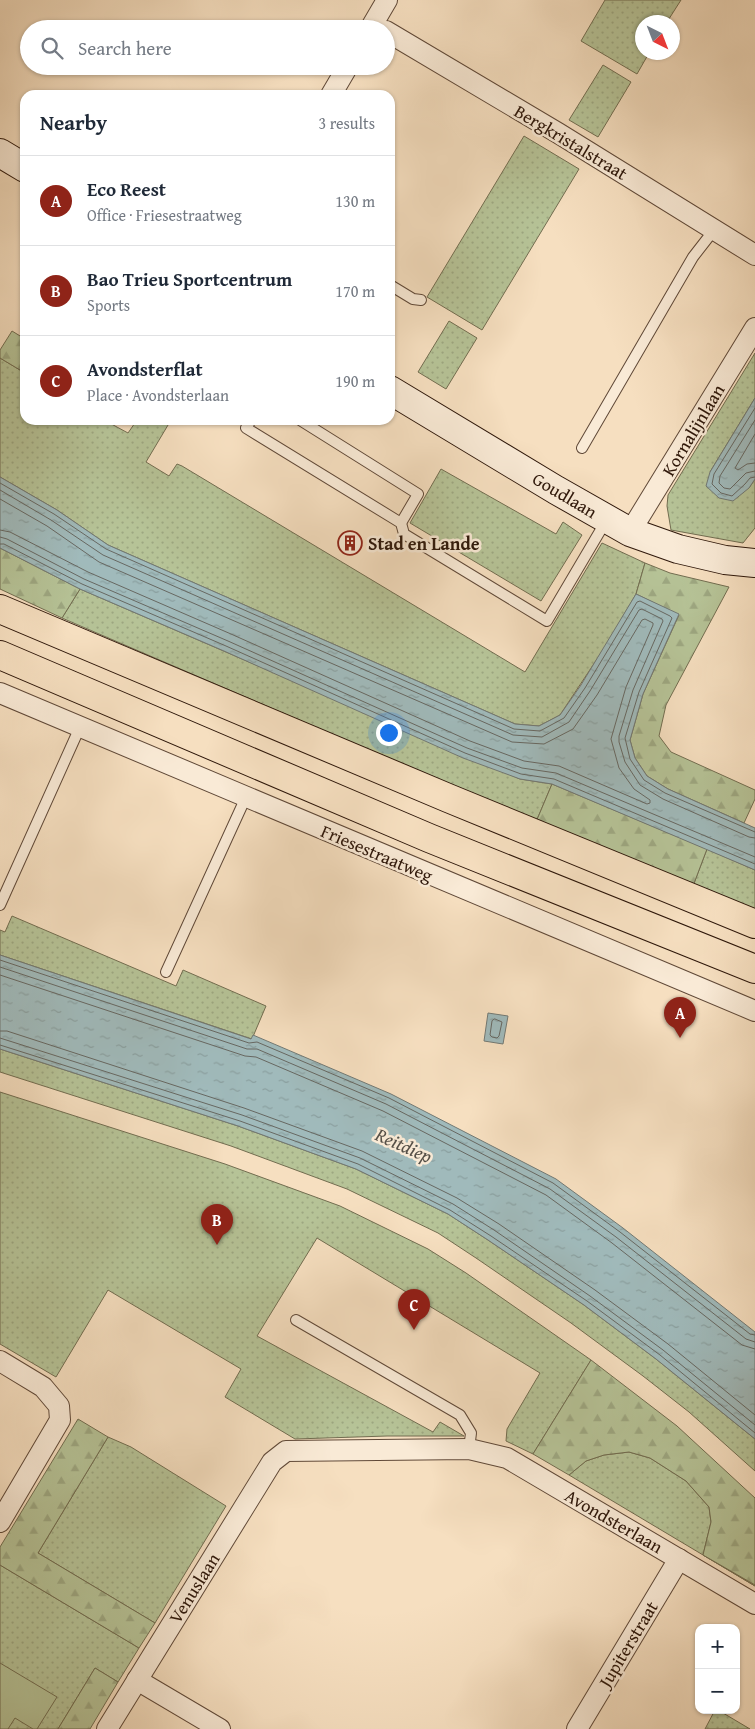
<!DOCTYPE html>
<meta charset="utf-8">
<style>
body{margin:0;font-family:"Gentium Book Plus",serif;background:#f6f6f7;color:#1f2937}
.controls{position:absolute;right:15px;bottom:15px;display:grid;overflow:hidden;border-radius:10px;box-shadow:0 1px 4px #0004}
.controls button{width:45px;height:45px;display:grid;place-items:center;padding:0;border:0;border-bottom:1px solid #e0e1e3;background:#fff;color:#1f2937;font:25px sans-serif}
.compass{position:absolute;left:635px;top:15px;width:45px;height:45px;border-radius:50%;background:#fff;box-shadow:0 1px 4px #0004;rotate:138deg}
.you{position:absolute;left:388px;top:732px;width:18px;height:18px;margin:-12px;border:4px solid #fff;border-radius:50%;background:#1a73e8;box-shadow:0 0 0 8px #1a73e833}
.badge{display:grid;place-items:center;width:32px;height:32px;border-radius:50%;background:#8f2418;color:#fff;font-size:16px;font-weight:700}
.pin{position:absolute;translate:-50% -41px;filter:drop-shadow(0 1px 2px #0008)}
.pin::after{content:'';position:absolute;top:26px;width:18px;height:15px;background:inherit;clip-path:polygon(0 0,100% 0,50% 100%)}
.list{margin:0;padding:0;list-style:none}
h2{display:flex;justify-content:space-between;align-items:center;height:65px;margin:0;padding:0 20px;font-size:21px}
h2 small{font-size:16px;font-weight:400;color:#747a83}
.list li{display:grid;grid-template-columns:32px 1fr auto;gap:15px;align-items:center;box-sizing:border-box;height:90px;padding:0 20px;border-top:1px solid #e0e1e3}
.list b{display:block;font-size:19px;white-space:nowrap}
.list p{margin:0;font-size:16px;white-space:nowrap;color:#747a83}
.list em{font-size:16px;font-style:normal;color:#747a83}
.icon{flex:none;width:28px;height:28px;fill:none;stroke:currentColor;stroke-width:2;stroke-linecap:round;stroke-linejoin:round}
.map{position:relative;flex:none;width:755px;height:1729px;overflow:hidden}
.search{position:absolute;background:#fff;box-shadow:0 1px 4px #0004;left:20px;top:20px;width:375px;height:55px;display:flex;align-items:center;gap:12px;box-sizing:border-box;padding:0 18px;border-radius:28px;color:#747a83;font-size:19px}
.panel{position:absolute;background:#fff;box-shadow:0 1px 4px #0004;left:20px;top:90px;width:375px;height:335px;border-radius:15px}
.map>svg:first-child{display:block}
.grass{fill:url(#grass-dots);stroke:#726d50}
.forest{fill:url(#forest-firs);stroke:#726d50}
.garden{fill:#b6c397;stroke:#726d50}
.water{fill:url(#water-ripples);stroke:#727974}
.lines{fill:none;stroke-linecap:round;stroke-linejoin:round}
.shore{stroke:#676862;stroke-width:1}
.lane-casing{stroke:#604938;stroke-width:12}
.street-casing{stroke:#604938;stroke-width:22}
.secondary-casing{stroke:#2e170a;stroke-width:30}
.highway-casing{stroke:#2e170a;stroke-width:30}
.lane{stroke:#f9ead6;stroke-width:10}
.street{stroke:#f9ead6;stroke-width:20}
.secondary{stroke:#f9ead6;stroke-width:28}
.highway{stroke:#f6dfc0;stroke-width:28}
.labels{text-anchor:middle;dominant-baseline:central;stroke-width:5;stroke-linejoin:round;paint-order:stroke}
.street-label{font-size:18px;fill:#2e170a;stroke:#f9ead6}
.poi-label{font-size:18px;font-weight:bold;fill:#2e170a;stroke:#f9ead6;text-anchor:start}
.water-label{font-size:19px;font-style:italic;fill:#565048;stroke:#f9ead6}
</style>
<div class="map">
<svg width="755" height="1729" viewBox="0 0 755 1729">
<defs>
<pattern id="grass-dots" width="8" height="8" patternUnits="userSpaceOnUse" patternTransform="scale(1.25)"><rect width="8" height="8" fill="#b6c397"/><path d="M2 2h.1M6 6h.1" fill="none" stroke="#9da781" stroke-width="1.8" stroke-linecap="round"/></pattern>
<pattern id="forest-firs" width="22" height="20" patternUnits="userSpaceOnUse" patternTransform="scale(1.25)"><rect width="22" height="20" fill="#b6c397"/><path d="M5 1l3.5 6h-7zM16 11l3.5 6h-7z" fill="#9da781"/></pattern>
<pattern id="water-ripples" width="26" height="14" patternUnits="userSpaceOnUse" patternTransform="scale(1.25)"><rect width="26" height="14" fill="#a0babb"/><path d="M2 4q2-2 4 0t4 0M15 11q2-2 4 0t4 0" fill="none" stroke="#8a9f9f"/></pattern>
</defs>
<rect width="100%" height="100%" fill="#f6dfc0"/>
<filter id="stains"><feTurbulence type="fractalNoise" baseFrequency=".004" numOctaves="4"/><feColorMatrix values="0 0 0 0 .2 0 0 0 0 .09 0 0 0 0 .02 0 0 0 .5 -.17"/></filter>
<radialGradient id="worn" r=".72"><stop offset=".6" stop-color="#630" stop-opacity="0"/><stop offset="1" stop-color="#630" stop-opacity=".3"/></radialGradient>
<!-- grass -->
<g class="grass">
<polygon points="605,0 681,0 667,22 642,22 642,52 649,53 637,74 581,41"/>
<polygon points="603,65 631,82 598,137 569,120"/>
<polygon points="524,136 579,169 482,330 427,297"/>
<polygon points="449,321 477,338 446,389 418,372"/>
<polygon points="755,353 755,398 710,472 749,488 755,479 755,528 743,543 671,530 667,506 668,495"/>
<polygon points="0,358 25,373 25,420 104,420 128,433 137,420 171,420 146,462 169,476 177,464 182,466 525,672 602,543 645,563 636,594 605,647 560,715 539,726 515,724 108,545 57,510 0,477"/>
<polygon points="441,469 556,534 563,522 582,535 541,601 410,523"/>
<polygon points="80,589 520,779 552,784 536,822 62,618"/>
<polygon points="707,849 755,870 755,910 693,886"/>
<polygon points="12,916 176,986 183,970 266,1006 252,1039 0,955 0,930 5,932"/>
<polygon points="0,1049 238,1126 356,1169 448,1214 488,1240 584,1305 656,1359 755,1439 755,1471 689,1412 643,1376 571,1323 476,1258 438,1233 347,1189 231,1146 0,1072"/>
<polygon points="0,1092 225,1164 340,1206 428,1249 466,1273 591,1360 533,1454 506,1441 507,1429 540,1373 317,1238 257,1336 433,1432 440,1422 464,1436 387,1436 295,1439 225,1397 241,1369 108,1290 56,1377 0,1344"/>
<polygon points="108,1437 131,1447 226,1506 155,1623 38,1553"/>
<polygon points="629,1452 650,1458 686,1481 709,1507 711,1522 703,1555 755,1586 569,1475 586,1461 604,1455"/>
<polygon points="0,1565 139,1648 118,1682 95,1668 58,1729 0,1729"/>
<polygon points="715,1710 718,1710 750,1729 705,1729"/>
</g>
<!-- forest -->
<g class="forest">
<polygon points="12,331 25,339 25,373 0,358 0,350"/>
<polygon points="0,548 80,589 62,618 0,589"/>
<polygon points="645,563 670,573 729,587 666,705 659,736 671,752 755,790 755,799 744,823 668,789 647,776 635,758 630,740 643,694 679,615 636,594"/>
<polygon points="552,784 707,849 693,886 536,822"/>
<polygon points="591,1360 677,1426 755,1498 755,1585 703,1555 711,1522 709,1507 686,1481 650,1458 629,1452 604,1455 586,1461 569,1475 533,1454"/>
<polygon points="78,1419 108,1437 38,1553 155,1623 139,1648 0,1565 0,1547"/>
<polygon points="95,1668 118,1682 90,1729 58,1729"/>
</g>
<!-- garden -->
<polygon class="garden" points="0,1663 57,1697 37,1729 33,1729 15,1718 8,1729 0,1729"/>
<!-- water -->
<g class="water">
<polygon points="755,398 755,479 749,488 733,501 719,498 706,486 710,472"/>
<polygon points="0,477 57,510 108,545 515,724 539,726 560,715 581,685 636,594 679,614 643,694 630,740 635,758 647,776 668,789 755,828 755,870 552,784 520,779 463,758 224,651 80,589 0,548"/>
<polygon points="0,955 251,1039 253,1035 391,1094 556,1179 623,1228 755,1332 755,1439 656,1359 584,1305 488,1240 448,1214 356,1169 238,1126 0,1049"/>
<polygon points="488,1013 508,1016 503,1044 484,1041"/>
</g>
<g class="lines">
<!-- shore -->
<g class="shore">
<polyline points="755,408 714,474 712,484 721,493 732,496 745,484 750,478 755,477"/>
<polyline points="755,420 720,476 719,483 724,488 730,489 746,473 755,471"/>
<polyline points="755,434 735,468 738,470 747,464 755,463"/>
<polyline points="0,483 54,514 106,549 514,729 540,731 564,718 585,688 637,602 640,601 670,616 672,618 639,692 625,738 630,759 644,780 665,793 755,832"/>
<polyline points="0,490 51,520 103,555 513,735 542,737 569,722 590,691 639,610 642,609 662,619 663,621 633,690 619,736 619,742 625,762 640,785 663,799 749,837 755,838"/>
<polyline points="0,499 47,526 99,562 512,742 544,744 573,729 597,695 642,620 645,619 653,623 653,625 626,687 611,739 619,768 634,789 650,800 650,803 647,804 559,766 524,761 470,741 231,634 88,572 10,532 0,530"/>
<polyline points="0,537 7,539 84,579 228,641 467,748 522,768 556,773 755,857"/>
<polyline points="0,544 4,544 82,584 226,646 465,753 521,774 554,779 755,864"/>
<polyline points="0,960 249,1043 257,1042 389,1098 553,1183 620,1232 750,1334 755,1335"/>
<polyline points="0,967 247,1049 257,1049 386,1104 550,1189 616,1237 746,1339 755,1342"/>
<polyline points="0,975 245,1056 256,1057 383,1111 546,1195 612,1243 742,1345 755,1349"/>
<polygon points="495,1019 502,1022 499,1036 497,1038 492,1037 490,1035 492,1021"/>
<polyline points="0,1031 7,1031 244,1108 362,1151 457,1198 499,1224 595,1290 668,1344 755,1415"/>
<polyline points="0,1038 242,1115 360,1158 453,1204 494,1230 590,1296 663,1350 755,1425"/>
<polyline points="0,1045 240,1121 358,1164 450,1210 491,1236 587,1301 660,1355 755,1433"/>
</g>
<!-- lane casing -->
<g class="lane-casing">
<g id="lane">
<polyline points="390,285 413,299 421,300"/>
<polyline points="251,420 246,428 401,523 404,534 547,621 606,521"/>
<polyline points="300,420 418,494 401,523"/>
<polyline points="582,448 693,257 714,230"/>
<polyline points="0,905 80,727"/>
<polyline points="166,972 246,797"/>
<polyline points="296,1320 460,1415 471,1433 469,1449"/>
</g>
</g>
<!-- street casing -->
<g class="street-casing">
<g id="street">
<polyline points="370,29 387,0"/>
<polyline points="386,31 558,133 755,255"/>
<polyline points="331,95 348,66"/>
<polyline points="630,532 755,328"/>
<polyline points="0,693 755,1011"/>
<polyline points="0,1361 43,1387 59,1406 60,1420 0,1522"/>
<polyline points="137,1680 220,1729"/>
<polyline points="107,1729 272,1462 286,1451 469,1449 507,1458 755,1604"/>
<polyline points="577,1729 679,1559"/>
</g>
</g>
<!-- secondary casing -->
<g class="secondary-casing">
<g id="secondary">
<polyline points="0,153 25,168"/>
<polyline points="390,390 556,490 630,532 678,549 725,560 755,563"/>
</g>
</g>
<!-- highway casing -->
<g class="highway-casing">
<g id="highway">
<polyline points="0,609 448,798 755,924"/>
<polyline points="0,655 429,838 755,969"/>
</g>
</g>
<!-- lane -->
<use href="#lane" class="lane"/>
<!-- street -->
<use href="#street" class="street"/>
<!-- secondary -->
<use href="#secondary" class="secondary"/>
<!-- highway -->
<use href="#highway" class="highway"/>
</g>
<!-- icons -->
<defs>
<g id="building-ring" transform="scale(1.25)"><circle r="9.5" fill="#f9ead6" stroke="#8f2418" stroke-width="1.5"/><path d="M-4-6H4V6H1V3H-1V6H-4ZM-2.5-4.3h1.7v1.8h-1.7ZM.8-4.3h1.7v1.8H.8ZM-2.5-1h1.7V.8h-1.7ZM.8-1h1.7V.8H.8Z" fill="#8f2418"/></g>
</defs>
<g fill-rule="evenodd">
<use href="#building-ring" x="350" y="543"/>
</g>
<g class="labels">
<!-- street labels -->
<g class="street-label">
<text transform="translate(571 142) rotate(31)">Bergkristalstraat</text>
<text transform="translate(693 430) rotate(-59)">Kornalijnlaan</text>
<text transform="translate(565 495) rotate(31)">Goudlaan</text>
<text transform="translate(377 853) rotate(23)">Friesestraatweg</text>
<text transform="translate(614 1521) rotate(30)">Avondsterlaan</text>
<text transform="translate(194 1588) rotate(-58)">Venuslaan</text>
<text transform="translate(628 1644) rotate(-59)">Jupiterstraat</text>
</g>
<!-- poi labels -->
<g class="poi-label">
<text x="368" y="543">Stad en Lande</text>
</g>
<!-- water labels -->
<g class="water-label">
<text transform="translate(404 1145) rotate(24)">Reitdiep</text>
</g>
</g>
<rect width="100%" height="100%" filter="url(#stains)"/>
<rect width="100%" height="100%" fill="url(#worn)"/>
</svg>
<div class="controls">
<button>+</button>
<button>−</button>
</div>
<svg class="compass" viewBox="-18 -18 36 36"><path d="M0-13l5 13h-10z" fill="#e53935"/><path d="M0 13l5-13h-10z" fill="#747a83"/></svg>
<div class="you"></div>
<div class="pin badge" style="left:680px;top:1038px">A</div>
<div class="pin badge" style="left:217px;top:1245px">B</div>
<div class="pin badge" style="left:414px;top:1330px">C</div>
<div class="search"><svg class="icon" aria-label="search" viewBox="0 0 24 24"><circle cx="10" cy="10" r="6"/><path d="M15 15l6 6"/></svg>Search here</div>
<section class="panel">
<h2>Nearby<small>3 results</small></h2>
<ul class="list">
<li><span class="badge">A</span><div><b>Eco Reest</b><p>Office · Friesestraatweg</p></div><em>130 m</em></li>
<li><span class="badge">B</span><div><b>Bao Trieu Sportcentrum</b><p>Sports</p></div><em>170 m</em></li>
<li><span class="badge">C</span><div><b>Avondsterflat</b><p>Place · Avondsterlaan</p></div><em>190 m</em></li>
</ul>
</section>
</div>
